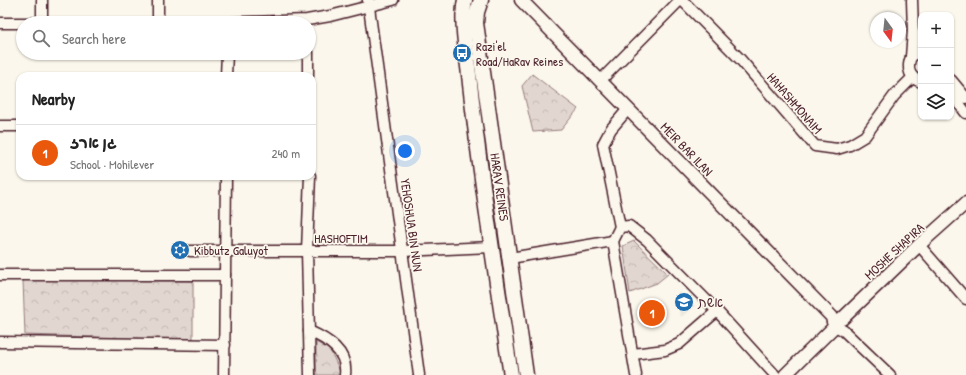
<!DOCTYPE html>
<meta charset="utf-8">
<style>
body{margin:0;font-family:"Patrick Hand","Playpen Sans Hebrew",sans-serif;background:#f2f2f2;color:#222}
.controls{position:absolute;right:12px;top:12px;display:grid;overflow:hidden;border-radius:8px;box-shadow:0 1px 3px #0004}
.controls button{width:36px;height:36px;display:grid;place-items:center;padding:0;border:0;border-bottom:1px solid #e0e0e0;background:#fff;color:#222;font:20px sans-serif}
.compass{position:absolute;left:870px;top:12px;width:36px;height:36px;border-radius:50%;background:#fff;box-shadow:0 1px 3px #0004;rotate:165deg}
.you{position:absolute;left:405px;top:151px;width:14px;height:14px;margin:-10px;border:3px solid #fff;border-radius:50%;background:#1a73e8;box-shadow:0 0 0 6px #1a73e833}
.badge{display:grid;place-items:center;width:26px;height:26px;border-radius:50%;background:#ea580c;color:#fff;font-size:13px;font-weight:700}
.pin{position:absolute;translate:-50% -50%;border:2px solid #fff;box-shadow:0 1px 4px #0006}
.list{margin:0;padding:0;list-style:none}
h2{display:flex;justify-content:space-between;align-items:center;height:52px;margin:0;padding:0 16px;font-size:17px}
h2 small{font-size:13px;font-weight:400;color:#767676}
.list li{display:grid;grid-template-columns:26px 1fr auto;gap:12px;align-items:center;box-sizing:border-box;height:56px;padding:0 16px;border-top:1px solid #e0e0e0}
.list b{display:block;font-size:15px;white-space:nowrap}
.list p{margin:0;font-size:13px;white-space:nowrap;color:#767676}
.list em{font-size:13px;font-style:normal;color:#767676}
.icon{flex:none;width:22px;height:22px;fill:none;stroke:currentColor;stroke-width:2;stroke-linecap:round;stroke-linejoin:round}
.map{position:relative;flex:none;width:966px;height:375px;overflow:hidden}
.search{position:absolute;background:#fff;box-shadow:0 1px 3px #0004;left:16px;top:16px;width:300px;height:44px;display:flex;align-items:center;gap:10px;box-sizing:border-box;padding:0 14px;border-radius:22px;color:#767676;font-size:15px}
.panel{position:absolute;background:#fff;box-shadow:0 1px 3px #0004;left:16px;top:72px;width:300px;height:108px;border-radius:12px}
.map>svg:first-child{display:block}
.built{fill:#eee7de}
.forest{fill:url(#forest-crowns);stroke:#967b7e}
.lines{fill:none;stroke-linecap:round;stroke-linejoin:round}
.minor-casing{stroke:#4a1f2b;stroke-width:13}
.tertiary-casing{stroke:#4a1f2b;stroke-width:15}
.secondary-casing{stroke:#4a1f2b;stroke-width:17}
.minor{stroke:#fbf7ec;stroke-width:10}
.tertiary{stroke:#fbf7ec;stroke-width:12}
.secondary{stroke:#fbf7ec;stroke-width:14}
.labels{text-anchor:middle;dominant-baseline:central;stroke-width:3.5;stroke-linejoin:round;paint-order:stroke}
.poi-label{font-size:13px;fill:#4a1f2b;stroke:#fbf7ec;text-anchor:start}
.street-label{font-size:13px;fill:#4a1f2b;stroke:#fbf7ec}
</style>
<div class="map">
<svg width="966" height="375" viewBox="0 0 966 375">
<defs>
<pattern id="forest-crowns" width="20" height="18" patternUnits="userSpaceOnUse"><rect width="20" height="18" fill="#e2d7d0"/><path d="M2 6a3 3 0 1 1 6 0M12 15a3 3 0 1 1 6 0" fill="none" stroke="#c3b8b3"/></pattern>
</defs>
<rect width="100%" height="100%" fill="#fbf7ec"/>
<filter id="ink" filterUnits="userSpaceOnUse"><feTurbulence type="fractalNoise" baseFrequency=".025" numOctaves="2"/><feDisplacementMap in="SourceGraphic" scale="8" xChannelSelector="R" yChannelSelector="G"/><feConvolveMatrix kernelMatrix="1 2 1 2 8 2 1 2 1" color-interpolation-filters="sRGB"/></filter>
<g filter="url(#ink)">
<!-- built -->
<g class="built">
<polygon points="679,292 695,306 681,317 675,299"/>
<polygon points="657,303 660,321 647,323 644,306"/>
</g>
<!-- forest -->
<g class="forest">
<polygon points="532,74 578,109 561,130 533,132 522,86"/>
<polygon points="634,241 668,274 657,283 630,293 623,246"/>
<polygon points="23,280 193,281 193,340 25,335"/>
<polygon points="316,342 330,350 339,369 340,375 316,375"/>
</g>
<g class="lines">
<!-- minor casing -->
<g class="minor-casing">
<g id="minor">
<polyline points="42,0 42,23"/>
<polyline points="158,0 158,23"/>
<polyline points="368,0 419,375"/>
<polyline points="682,0 740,59 815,146 837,149 850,145 865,136 894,96 913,77"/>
<polyline points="912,0 913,31"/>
<polyline points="0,23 38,23"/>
<polyline points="215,23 307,20 330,16 393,0"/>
<path d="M 921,50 L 911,57 C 906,69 910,78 921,82"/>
<polyline points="308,53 308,76"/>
<polyline points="911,57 913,31 921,44"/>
<polyline points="226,76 227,53"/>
<polyline points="601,80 680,0"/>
<polyline points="951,80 966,98"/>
<polyline points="951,93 966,113"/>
<polyline points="0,126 20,126"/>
<polyline points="310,176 307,251 310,375"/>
<polyline points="620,227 603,144 611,129 628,109"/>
<polyline points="613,241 620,227 629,226 647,240 717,311 775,375"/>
<polyline points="613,241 636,375"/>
<polyline points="919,245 966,299"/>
<polyline points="190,251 403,251 491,247"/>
<polyline points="510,258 613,241"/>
<polyline points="0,275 225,275"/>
<polyline points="839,328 844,331 890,375"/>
<path d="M 309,331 C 327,339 348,351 345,375"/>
<polyline points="0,342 225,345"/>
<polyline points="633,354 665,350 679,344 717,311"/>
<polyline points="224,375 226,176"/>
</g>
</g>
<!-- tertiary casing -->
<g class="tertiary-casing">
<g id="tertiary">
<polyline points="521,0 832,317 833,322"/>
<polyline points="842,319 919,245 966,203"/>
<polyline points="785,375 834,327"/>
</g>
</g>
<!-- secondary casing -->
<g class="secondary-casing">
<g id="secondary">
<path d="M 465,0 C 460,22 468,61 470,84 C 481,182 496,278 511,375"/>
<polyline points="481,0 477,12 476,23 526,375"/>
</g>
</g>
<!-- minor -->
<use href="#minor" class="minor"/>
<!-- tertiary -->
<use href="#tertiary" class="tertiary"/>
<!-- secondary -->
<use href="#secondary" class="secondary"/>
</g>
</g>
<!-- icons -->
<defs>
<g id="bus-disc" transform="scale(1)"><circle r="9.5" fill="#1f6fb2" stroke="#fbf7ec"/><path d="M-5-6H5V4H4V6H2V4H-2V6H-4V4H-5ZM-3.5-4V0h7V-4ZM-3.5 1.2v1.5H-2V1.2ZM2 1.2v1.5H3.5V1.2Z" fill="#fff"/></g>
<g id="synagogue-disc" transform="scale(1)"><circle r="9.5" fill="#1f6fb2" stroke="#fbf7ec"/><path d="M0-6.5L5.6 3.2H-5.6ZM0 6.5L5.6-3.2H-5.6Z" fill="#fff"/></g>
<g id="school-disc" transform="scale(1)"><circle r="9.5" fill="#1f6fb2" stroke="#fbf7ec"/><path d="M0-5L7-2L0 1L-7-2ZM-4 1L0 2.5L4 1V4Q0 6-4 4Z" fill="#fff"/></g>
</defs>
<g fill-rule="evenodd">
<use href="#bus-disc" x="462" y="53"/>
<use href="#synagogue-disc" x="180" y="250"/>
<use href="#school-disc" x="684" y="302"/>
</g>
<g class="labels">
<!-- poi labels -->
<g class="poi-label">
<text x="476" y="46">Razi'el<tspan x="476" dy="15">Road/HaRav Reines</tspan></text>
<text x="194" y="250">Kibbutz Galuyot</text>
<text x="698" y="302">אשת</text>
</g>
<!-- street labels -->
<g class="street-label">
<text transform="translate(795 103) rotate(49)">HAHASHMONAIM</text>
<text transform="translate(687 149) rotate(46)">MEIR BAR ILAN</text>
<text transform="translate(500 187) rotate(82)">HARAV REINES</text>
<text transform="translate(412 225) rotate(82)">YEHOSHUA BIN NUN</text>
<text x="341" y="238">HASHOFTIM</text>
<text transform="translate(894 251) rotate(-43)">MOSHE SHAPIRA</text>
</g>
</g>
</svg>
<div class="controls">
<button>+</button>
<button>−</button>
<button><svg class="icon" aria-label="layers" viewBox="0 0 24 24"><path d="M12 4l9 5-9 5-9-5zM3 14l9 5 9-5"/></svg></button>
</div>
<svg class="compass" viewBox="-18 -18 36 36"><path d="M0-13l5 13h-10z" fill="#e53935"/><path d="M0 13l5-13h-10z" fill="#767676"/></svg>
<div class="you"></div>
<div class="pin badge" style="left:652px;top:313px">1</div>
<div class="search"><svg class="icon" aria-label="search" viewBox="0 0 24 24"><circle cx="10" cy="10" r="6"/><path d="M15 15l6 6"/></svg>Search here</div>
<section class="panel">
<h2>Nearby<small></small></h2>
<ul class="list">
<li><span class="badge">1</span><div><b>גן ארז</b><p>School · Mohilever</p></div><em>240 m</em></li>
</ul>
</section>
</div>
